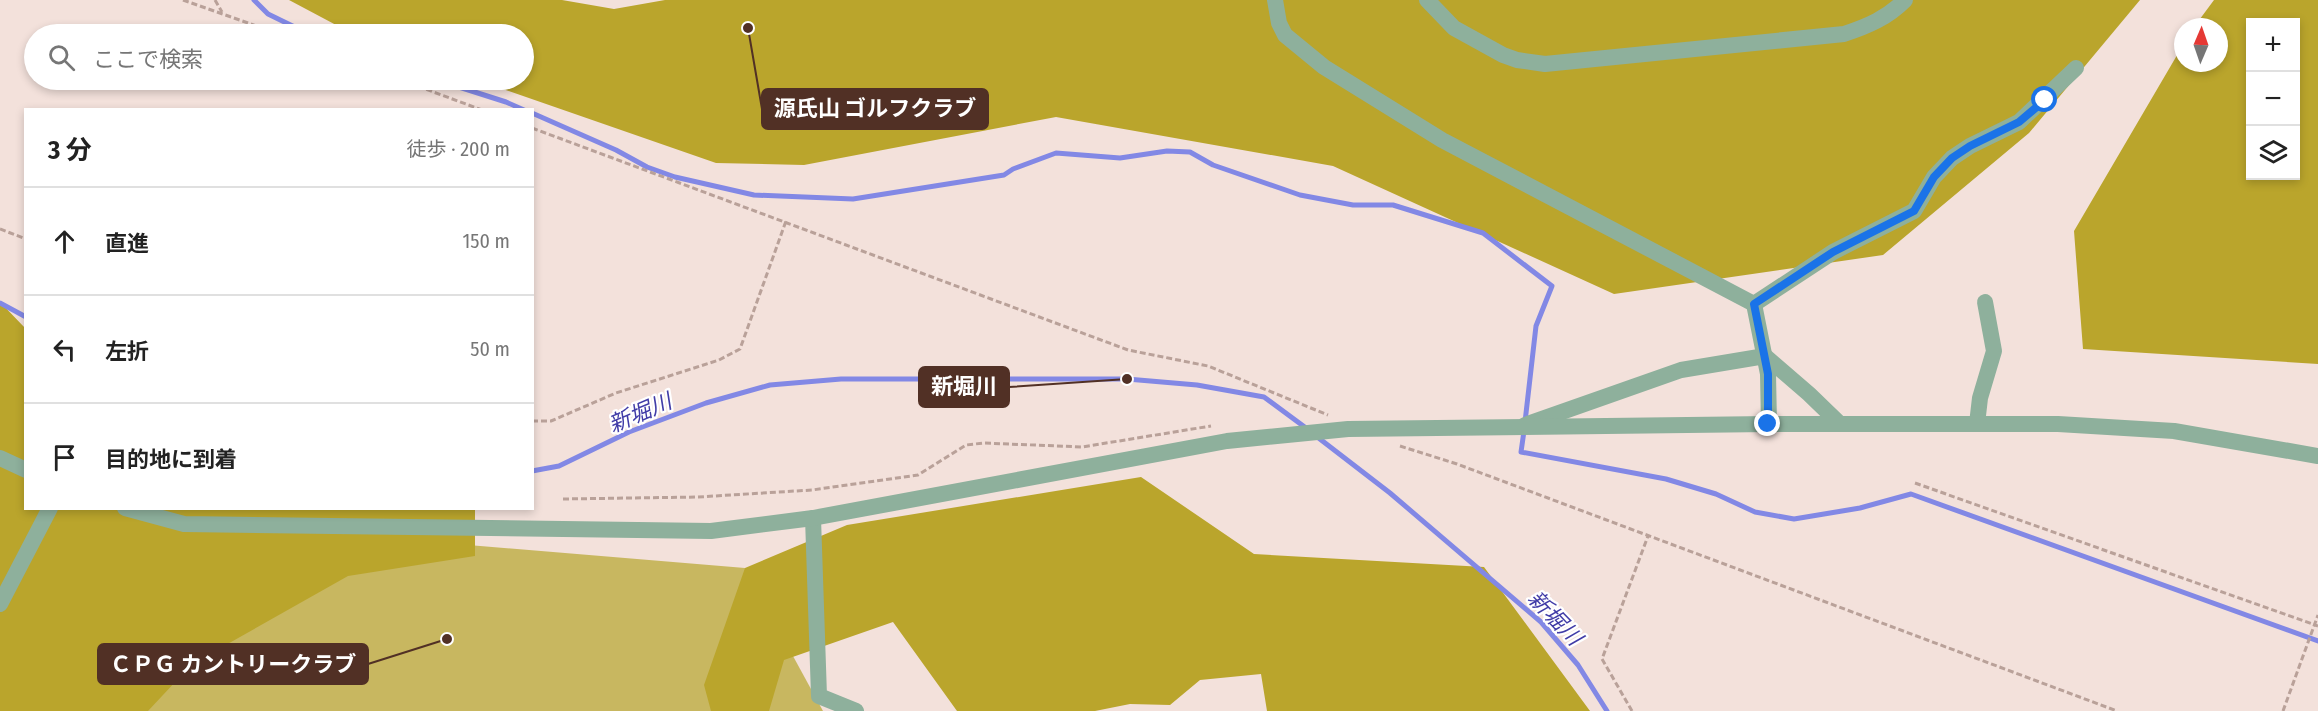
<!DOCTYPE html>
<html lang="ja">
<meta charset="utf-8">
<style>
body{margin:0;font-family:"Fira Sans Condensed","Noto Sans JP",sans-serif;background:#f6f6f6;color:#222}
.controls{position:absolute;right:18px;top:18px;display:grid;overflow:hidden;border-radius:0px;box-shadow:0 3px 9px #0003}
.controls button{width:54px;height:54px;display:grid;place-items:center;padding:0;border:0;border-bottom:2px solid #e0e0e0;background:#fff;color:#222;font:30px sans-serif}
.compass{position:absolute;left:2174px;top:18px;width:54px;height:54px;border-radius:50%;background:#fff;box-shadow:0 3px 9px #0003;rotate:2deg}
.stop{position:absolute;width:18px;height:18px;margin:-14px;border:4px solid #1a73e8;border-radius:50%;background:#fff}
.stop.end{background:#1a73e8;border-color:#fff;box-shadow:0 2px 6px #0008}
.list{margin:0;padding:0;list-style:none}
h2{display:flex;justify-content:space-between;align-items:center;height:78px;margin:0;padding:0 24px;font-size:26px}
h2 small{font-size:20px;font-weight:400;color:#767676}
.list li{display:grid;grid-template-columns:39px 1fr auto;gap:18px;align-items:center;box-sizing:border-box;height:108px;padding:0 24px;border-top:2px solid #e0e0e0}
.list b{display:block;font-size:22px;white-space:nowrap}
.list em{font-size:20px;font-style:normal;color:#767676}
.icon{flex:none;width:33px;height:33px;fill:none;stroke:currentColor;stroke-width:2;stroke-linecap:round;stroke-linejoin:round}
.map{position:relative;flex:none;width:2318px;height:711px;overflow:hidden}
.search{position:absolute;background:#fff;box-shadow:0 3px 9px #0003;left:24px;top:24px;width:510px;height:66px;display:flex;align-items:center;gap:15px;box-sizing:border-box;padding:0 21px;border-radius:33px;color:#767676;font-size:22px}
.panel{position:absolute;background:#fff;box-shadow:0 3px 9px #0003;left:24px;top:108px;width:510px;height:402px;border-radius:0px}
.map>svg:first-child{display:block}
.green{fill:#c8b760}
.forest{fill:#baa52c;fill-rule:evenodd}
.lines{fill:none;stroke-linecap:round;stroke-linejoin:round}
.stream{stroke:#8288e5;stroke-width:5}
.path{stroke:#b9a199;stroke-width:3;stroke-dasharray:6 3;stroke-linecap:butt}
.minor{stroke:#8eb09c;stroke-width:16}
.tertiary{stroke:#8eb09c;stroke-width:16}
.route{stroke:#1a73e8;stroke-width:8}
.labels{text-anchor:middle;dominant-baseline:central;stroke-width:4.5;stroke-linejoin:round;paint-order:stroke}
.water-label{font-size:22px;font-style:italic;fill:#413ca7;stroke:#fff}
.leader{fill:none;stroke:#513025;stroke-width:2}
.callout-dot{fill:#513025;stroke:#fff;stroke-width:2}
.callout{fill:#513025;stroke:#513025;stroke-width:2}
.callout-label{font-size:22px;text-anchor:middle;font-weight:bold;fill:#fff}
</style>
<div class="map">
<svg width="2318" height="711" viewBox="0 0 2318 711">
<rect width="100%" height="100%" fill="#f3e1db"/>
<!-- green -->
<polygon class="green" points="218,524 745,568 823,711 41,711"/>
<!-- forest -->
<g class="forest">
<polygon points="289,0 562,0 614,9 665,0 2140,0 2029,133 1883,255 1614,294 1333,166 1056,117 804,165 716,163 477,80 524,80 524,34 353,34"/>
<path d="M 2214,0 L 2318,0 L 2318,364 L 2083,349 L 2074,231 L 2183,45 L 2183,63 L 2219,63 L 2219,27 L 2194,27 ZM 2250,22 L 2296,22 L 2296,176 L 2250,176 Z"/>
<polygon points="0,302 25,328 26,508 475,509 475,556 348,576 192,664 148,711 0,711"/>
<polygon points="1141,477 1254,554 1484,567 1590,711 1267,711 1261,674 1200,680 1170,705 1130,704 1095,711 957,711 893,622 784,660 769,711 711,711 704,685 745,568 847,525"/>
</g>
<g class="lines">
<!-- stream -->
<g class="stream">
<polyline points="254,0 268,14 309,34"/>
<polyline points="437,80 506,102 524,110"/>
<polyline points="532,113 616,150 647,167 675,177 754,195 853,199 1004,175 1013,169 1056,153 1120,158 1167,151 1190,152 1213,165 1300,195 1353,205 1393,205 1483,233 1552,286 1536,326 1525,422"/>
<polyline points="0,303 26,317"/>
<polyline points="1524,431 1521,452 1666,479 1716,494 1755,512 1794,519 1860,508 1911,494 2318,641"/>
<polyline points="1316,436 1390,493 1541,622 1578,665 1607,711"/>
<polyline points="532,471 559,466 629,432 706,403 770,385 841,379 1127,379 1197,385 1264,397 1306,428"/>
</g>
<!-- path -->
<g class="path">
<polyline points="183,0 279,34"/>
<polyline points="215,0 222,12"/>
<polyline points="401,80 482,110"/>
<polyline points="532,128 1128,350 1208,366 1328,415"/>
<polyline points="0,229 26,239"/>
<polyline points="532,421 551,421 616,393 719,360 740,349 786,221"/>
<polyline points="1400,446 1457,464 2117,711"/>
<polyline points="1915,483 2318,626"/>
<polyline points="563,499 698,497 812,490 918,475 966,445 984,443 1082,447 1211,426"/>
<polyline points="1632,711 1602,659 1648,536"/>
<polyline points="2283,711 2318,615"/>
</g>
<!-- minor -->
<g class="minor">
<polyline points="1275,0 1279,23 1285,35 1324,67 1442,140 1754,304"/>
<path d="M 1427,0 L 1454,28 L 1503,55 L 1517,60 L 1545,64 L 1844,34 C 1868,26 1887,18 1905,0"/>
<polyline points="1754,304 1833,252 1914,211 1934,177 1952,158 1970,146 2019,122 2076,68"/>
<polyline points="1754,304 1768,374 1769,424"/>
<polyline points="1977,424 1980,398 1994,351 1985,302"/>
<polyline points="1525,425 1681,370 1765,356 1809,394 1840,424"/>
<polyline points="813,518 819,696 856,711"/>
<polyline points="0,604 50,508"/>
</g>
<!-- tertiary -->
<g class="tertiary">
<polyline points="0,458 26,470"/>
<polyline points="125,508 184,524 711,531 813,518 1227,441 1348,429 1769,424 2058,424 2174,431 2318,456"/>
</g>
</g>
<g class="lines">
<!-- route -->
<polyline class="route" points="1768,424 1768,374 1754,304 1833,252 1914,211 1934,177 1952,158 1970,146 2019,122 2045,100"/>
</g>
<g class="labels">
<!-- water labels -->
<g class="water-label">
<text transform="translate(640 413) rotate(-23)">新堀川</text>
<text transform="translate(1555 618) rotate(46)">新堀川</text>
</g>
</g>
<!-- callouts -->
<path class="leader" d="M748 28L762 109M1127 379L1009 387M447 639L368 664"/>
<g class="callout-dot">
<circle cx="748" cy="28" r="6"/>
<circle cx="1127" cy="379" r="6"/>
<circle cx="447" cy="639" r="6"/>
</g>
<g class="callout">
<rect x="762" y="89" width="226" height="40" rx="6"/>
<rect x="919" y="367" width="90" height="40" rx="6"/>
<rect x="98" y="644" width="270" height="40" rx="6"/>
</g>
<g class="callout-label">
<text x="875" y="116">源氏山 ゴルフクラブ</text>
<text x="964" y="394">新堀川</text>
<text x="233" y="672">ＣＰＧ カントリークラブ</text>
</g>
</svg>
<div class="controls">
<button>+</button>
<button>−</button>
<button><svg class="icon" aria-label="layers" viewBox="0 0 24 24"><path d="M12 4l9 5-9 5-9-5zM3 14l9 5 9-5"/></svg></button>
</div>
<svg class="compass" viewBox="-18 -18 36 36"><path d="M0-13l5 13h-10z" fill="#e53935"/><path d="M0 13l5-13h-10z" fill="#767676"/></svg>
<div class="stop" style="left:2045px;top:100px"></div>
<div class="stop end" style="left:1768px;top:424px"></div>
<div class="search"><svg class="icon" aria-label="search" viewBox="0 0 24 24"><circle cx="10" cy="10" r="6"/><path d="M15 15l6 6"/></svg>ここで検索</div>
<section class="panel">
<h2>3 分<small>徒歩 · 200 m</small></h2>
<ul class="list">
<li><svg class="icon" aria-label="ahead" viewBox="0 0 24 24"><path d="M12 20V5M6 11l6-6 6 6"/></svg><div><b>直進</b></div><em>150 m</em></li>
<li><svg class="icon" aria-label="left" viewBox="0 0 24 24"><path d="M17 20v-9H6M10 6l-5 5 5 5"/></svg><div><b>左折</b></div><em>50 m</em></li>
<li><svg class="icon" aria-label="arrive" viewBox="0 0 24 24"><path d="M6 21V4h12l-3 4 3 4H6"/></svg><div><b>目的地に到着</b></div></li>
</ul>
</section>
</div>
